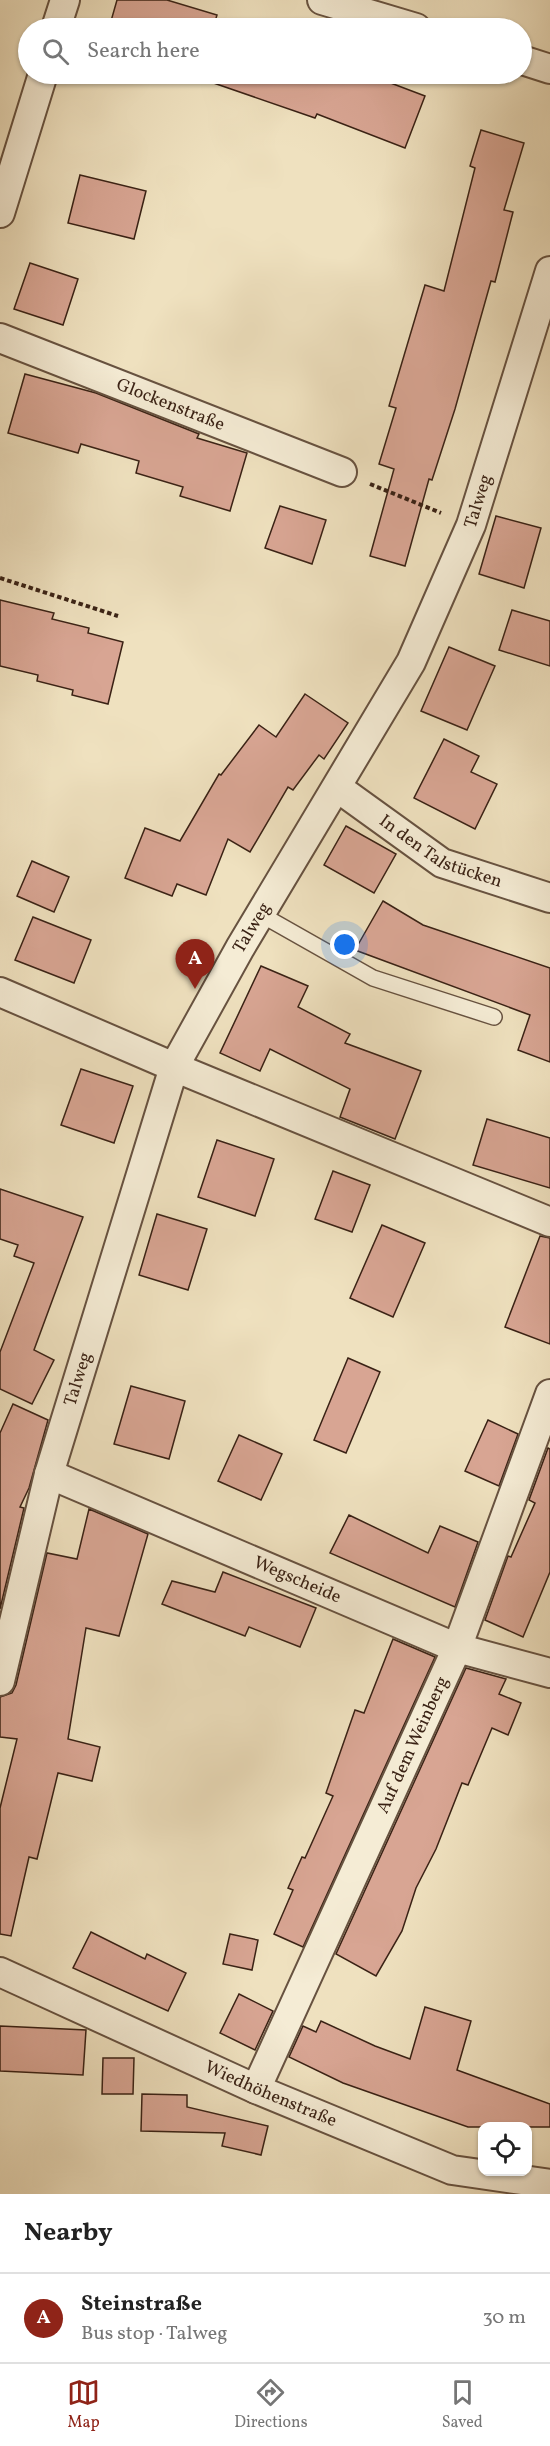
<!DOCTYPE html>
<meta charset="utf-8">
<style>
body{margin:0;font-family:Vollkorn,serif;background:#f6f6f6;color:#222}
.controls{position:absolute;right:18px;bottom:18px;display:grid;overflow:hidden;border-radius:12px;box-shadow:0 2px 4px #0004}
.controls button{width:54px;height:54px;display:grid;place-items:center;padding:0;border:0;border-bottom:2px solid #e0e0e0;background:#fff;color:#222;font:30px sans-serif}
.you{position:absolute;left:345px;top:945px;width:21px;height:21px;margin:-15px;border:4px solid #fff;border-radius:50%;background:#1a73e8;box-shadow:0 0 0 9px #1a73e833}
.badge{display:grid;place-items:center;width:39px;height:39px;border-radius:50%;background:#8f2418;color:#fff;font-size:20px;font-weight:700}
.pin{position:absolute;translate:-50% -50px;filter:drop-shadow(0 2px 3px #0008)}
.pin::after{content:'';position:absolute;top:32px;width:21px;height:18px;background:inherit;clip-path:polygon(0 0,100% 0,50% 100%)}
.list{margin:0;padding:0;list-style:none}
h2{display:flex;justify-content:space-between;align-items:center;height:78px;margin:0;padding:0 24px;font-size:26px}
h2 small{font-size:20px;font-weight:400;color:#767676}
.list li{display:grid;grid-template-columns:39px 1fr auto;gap:18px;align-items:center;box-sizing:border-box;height:90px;padding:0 24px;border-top:2px solid #e0e0e0}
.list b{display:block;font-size:22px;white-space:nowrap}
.list p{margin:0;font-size:20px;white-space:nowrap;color:#767676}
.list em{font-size:20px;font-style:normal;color:#767676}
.icon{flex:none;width:33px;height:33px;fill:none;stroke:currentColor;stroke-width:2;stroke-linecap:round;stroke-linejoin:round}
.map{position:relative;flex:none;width:550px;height:2194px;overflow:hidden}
.search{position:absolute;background:#fff;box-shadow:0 2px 4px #0004;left:18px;right:18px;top:18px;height:66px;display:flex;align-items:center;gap:15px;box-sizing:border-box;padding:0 21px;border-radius:33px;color:#767676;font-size:22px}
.sheet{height:168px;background:#fff}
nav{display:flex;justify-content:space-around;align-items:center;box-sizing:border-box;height:84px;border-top:2px solid #e0e0e0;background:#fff;font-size:16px;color:#767676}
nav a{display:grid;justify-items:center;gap:3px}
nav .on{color:#8f2418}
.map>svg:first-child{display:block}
.building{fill:#d8a593;stroke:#3a2215;stroke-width:1.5}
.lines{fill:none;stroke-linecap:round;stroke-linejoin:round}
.service-casing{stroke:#675240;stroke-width:18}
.minor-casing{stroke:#675240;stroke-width:32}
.path{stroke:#3a2215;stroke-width:4;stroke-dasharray:4.5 3;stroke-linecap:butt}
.service{stroke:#f5ecd5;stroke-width:15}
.minor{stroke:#f5ecd5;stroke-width:28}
.labels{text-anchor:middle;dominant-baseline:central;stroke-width:6;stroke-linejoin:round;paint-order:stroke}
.street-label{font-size:18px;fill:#3a2215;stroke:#f5ecd5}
</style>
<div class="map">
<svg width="550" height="2194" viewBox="0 0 550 2194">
<rect width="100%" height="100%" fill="#efe1bf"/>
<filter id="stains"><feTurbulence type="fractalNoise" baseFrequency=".00333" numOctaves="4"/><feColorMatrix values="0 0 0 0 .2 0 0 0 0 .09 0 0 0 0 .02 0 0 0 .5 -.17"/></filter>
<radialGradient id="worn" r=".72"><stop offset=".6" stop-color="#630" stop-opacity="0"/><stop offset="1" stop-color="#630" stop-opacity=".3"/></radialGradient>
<!-- building -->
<g class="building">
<polygon points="117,0 167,0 217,15 213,28 109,28"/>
<polygon points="200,74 367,74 425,96 405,148 317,114 315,118 199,78"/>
<polygon points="481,130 524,143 504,210 513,212 495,282 491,281 455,409 432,480 429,479 405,566 370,556 394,469 379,464 396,408 389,406 425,285 444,291 475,168 470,166"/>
<polygon points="80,175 146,191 134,239 68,223"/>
<polygon points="30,263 78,279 63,325 14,309"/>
<polygon points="25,374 96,393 199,434 197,438 247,453 230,511 180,496 183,487 136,473 139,461 81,444 78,453 8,433"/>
<polygon points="280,506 326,520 312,564 265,548"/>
<polygon points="496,516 541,528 524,588 479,574"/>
<polygon points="0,600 54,613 52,619 89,628 88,633 123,642 108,704 72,695 73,690 37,681 38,675 0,666"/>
<polygon points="512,610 550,621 550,666 499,650"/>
<polygon points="449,647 495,666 467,730 421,711"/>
<polygon points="305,694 348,723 324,759 319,755 293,790 288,787 250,852 228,839 206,895 177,884 172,896 125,878 145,828 180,841 219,774 221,775 259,725 276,737"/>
<polygon points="444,739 479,756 471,772 497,784 475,829 414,798"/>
<polygon points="346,826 396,854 374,893 324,865"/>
<polygon points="32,861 69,877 54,912 17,896"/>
<polygon points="383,901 423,925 550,968 550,1062 518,1050 530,1015 355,950"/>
<polygon points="33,917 91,940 74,983 15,960"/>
<polygon points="261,966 308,986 298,1007 350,1034 345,1043 421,1071 395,1139 340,1117 350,1089 270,1049 260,1071 220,1053"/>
<polygon points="81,1069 133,1086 114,1143 61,1125"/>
<polygon points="487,1119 550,1138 550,1188 473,1165"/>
<polygon points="217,1140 274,1159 255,1216 198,1197"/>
<polygon points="333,1171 370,1185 352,1232 315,1219"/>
<polygon points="0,1189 83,1217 34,1350 54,1360 32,1404 0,1389 0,1352 34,1263 14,1256 18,1245 0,1239"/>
<polygon points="157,1214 207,1229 188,1290 139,1275"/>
<polygon points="382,1225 425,1243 393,1317 350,1298"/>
<polygon points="540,1236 550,1238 550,1344 505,1327"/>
<polygon points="348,1358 380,1372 346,1453 314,1440"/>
<polygon points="131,1386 185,1401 169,1459 114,1444"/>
<polygon points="13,1404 48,1420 29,1488 20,1507 24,1508 0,1609 0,1433"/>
<polygon points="488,1420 518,1434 499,1486 465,1471"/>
<polygon points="239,1435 282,1454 261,1500 218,1481"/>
<polygon points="548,1448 550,1449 550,1572 523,1637 485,1620 508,1556 511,1557 535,1503 529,1500"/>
<polygon points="89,1509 148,1534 119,1636 86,1628 68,1739 100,1747 92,1781 58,1773 37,1859 29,1857 11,1936 0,1934 0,1808 17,1739 0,1737 0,1697 12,1693 16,1685 47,1553 77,1559"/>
<polygon points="349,1515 428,1553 440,1526 478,1542 455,1607 330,1553"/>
<polygon points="223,1572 316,1608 300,1647 249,1627 245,1636 162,1604 172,1581 215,1592"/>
<polygon points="393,1639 435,1657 303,1947 274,1934 293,1890 288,1888 302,1857 305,1858 333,1796 326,1793 355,1710 364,1713"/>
<polygon points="466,1668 506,1679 499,1694 521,1703 508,1735 492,1728 468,1785 462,1783 436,1849 416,1888 402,1931 376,1976 336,1954"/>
<polygon points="91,1932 145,1959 147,1954 186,1973 168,2011 73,1968"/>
<polygon points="230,1934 258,1940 252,1970 223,1964"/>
<polygon points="239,1994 273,2011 255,2050 220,2033"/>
<polygon points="425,2007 471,2021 457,2070 550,2104 550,2127 468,2127 343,2083 289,2057 303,2026 316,2032 321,2021 375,2046 410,2059"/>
<polygon points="0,2026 86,2030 83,2075 0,2071"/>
<polygon points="103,2058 134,2058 133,2094 102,2094"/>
<polygon points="142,2094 187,2095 187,2107 268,2126 261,2155 222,2146 225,2133 141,2131"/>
</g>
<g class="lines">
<!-- service casing -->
<g class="service-casing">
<polyline id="service" points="260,914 373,978 494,1017"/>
</g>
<!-- minor casing -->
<g class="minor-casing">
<g id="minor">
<polyline points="322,0 416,28"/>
<polyline points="56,28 65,0"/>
<polyline points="522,60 550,69"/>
<polyline points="0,213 43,74"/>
<path id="s1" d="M 0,338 L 342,472"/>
<path id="s2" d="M 338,788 L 442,863 L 550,898"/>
<polyline points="0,992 174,1067 550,1222"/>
<path id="s3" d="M 49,1474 L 457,1648 L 550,1673"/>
<path id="s4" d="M 0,1681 L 49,1474 L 174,1067 L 240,948 L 411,662 L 471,525 L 550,271"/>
<path id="s5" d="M 0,1972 L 256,2089 L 452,2170 L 550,2184"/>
<path id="s6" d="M 256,2089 L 457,1648 L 550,1394"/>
</g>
</g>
<!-- path -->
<g class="path">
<polyline points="370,484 441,513"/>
<polyline points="0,578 118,616"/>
</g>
<!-- service -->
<use href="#service" class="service"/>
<!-- minor -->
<use href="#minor" class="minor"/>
</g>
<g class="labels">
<!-- street labels -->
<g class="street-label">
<text stroke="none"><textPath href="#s1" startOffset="183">Glockenstraße</textPath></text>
<text stroke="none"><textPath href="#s4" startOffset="1282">Talweg</textPath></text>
<text stroke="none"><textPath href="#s2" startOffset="122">In den Talstücken</textPath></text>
<text stroke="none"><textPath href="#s4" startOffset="798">Talweg</textPath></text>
<text stroke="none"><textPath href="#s4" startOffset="312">Talweg</textPath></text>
<text stroke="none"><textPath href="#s3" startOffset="270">Wegscheide</textPath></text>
<text stroke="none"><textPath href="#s6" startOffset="378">Auf dem Weinberg</textPath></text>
<text stroke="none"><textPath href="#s5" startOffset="297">Wiedhöhenstraße</textPath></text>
</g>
</g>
<rect width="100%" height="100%" filter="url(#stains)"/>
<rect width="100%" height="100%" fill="url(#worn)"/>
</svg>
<div class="controls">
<button><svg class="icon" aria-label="locate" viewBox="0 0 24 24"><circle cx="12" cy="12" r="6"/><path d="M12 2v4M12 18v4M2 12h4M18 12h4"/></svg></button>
</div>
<div class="you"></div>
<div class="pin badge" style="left:195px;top:989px">A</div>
<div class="search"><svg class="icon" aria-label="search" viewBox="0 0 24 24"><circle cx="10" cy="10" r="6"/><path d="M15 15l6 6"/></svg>Search here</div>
</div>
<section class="sheet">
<h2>Nearby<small></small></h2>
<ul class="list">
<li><span class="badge">A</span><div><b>Steinstraße</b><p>Bus stop · Talweg</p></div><em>30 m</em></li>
</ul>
</section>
<nav>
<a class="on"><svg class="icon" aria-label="map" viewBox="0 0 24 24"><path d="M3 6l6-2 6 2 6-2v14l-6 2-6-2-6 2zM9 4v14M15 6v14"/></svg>Map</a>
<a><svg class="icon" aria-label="directions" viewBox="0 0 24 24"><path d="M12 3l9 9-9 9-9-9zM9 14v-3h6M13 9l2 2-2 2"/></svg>Directions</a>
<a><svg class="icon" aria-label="saved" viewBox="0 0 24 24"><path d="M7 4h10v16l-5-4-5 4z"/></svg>Saved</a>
</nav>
